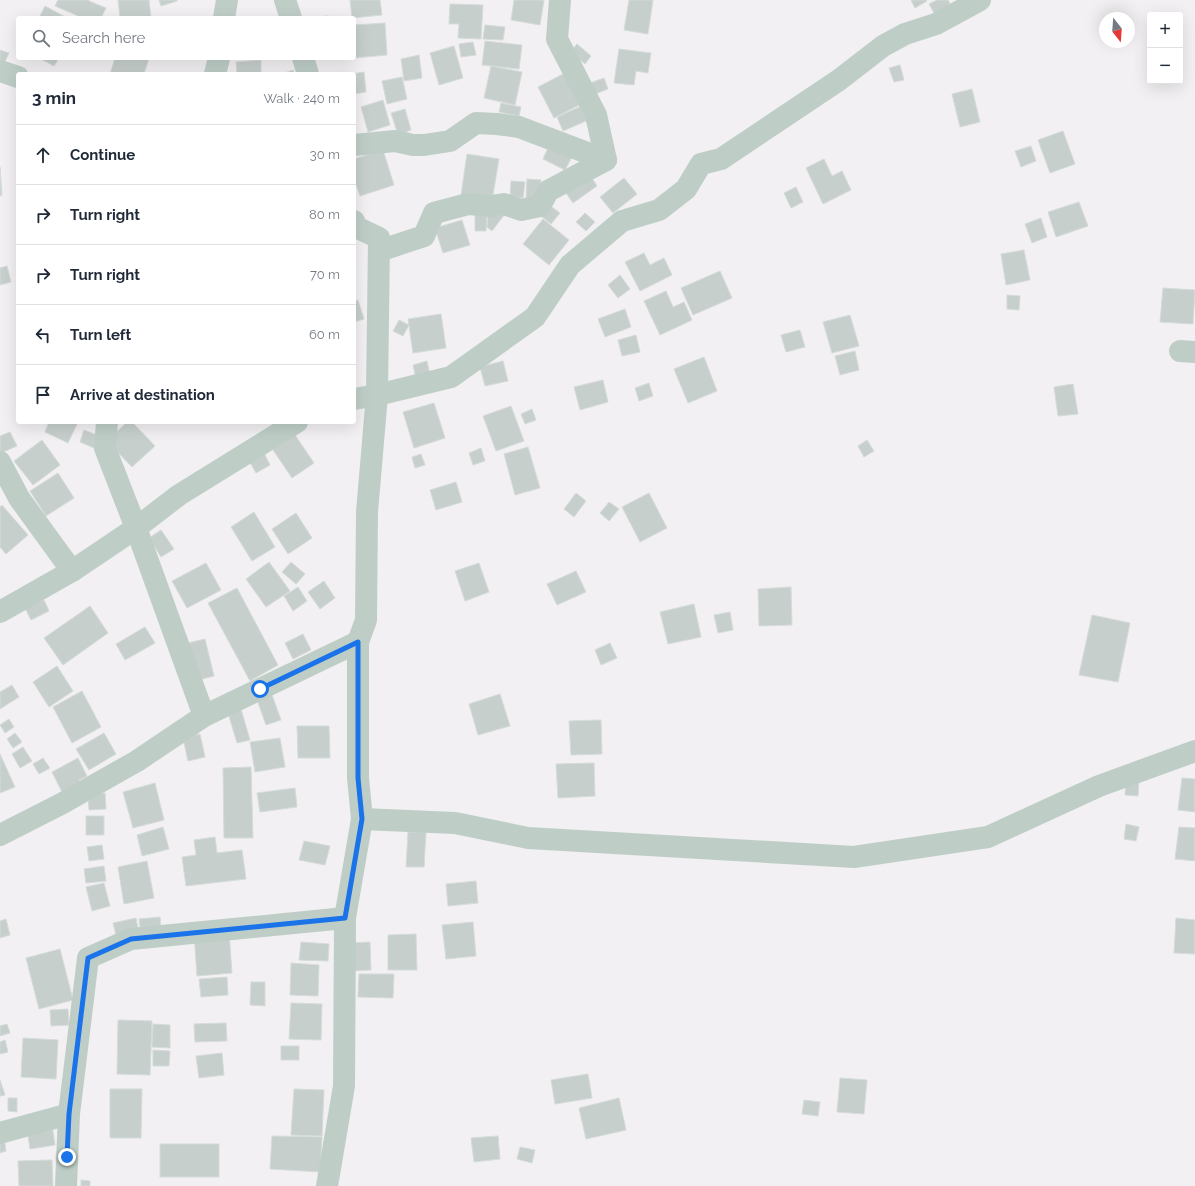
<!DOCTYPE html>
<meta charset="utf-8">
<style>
body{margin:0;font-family:Raleway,sans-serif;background:#f2f2f3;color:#1f2937}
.controls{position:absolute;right:12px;top:12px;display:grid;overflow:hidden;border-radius:4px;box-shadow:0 4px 16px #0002}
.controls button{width:36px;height:36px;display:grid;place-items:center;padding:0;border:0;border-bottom:1px solid #e0e1e3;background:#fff;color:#1f2937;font:20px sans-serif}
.compass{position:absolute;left:1099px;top:12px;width:36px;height:36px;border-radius:50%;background:#fff;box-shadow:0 4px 16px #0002;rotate:163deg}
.stop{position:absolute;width:12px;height:12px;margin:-9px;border:3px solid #1a73e8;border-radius:50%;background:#fff}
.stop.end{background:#1a73e8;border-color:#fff;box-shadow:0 1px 4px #0008}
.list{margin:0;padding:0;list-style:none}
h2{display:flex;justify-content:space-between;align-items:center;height:52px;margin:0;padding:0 16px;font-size:17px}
h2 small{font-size:13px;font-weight:400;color:#747a83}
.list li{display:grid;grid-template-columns:26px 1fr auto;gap:12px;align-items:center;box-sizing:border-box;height:60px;padding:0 16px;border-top:1px solid #e0e1e3}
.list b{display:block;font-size:15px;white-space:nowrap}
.list em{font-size:13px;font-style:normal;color:#747a83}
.icon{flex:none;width:22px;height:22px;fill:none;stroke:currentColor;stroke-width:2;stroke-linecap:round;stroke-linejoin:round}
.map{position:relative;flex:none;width:1195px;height:1186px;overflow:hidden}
.search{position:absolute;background:#fff;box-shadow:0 4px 16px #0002;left:16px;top:16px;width:340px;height:44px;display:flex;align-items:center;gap:10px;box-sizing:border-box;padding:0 14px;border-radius:4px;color:#747a83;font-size:15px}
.panel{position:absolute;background:#fff;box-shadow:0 4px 16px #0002;left:16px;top:72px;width:340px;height:352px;border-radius:4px}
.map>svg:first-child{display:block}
.building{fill:#c7cfcc;stroke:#d4dbd9}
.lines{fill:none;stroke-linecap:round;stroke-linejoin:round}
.minor{stroke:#becec7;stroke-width:22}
.route{stroke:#1a73e8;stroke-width:5}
</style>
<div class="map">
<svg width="1195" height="1186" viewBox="0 0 1195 1186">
<rect width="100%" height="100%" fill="#f2f0f2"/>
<!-- building -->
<g class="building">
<polygon points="58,0 89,0 89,1 106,8 101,18 83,18 55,6"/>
<polygon points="118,0 149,0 151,18 120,18"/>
<polygon points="159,0 177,0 177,1 161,6"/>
<polygon points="350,0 380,0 382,15 352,18"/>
<polygon points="514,0 544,0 540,25 511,20"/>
<polygon points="629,0 653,0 648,34 624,30"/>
<polygon points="911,0 926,0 927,1 915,8"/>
<polygon points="937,0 948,0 951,5 934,13 929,4"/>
<polygon points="450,4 483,5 481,39 458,38 459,24 449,24"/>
<polygon points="45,6 67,18 39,18"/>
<polygon points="324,16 340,17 324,18"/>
<rect x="186" y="17" width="32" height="1"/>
<polygon points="385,23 387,55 354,58 354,25"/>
<polygon points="485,25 505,27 503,40 483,39"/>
<polygon points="485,41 522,45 519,69 482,65"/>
<polygon points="473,42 476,55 461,57 459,44"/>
<polygon points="577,44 591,56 585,64 570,52"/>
<polygon points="454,46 463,78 439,85 430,53"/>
<polygon points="619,49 651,53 648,73 636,71 634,85 614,83"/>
<polygon points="0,50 9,53 2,68 0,67"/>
<polygon points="419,55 422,78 404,81 401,59"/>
<polygon points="39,58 59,58 54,66"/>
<polygon points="115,58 149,58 144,74 110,74"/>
<polygon points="261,60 261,74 237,74 236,62"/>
<polygon points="900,65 904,80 894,82 889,68"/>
<polygon points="491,66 522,72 515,105 484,98"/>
<polygon points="293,70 294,74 282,74"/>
<polygon points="364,72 366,92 354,94 354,74 352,74"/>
<polygon points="567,72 583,103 554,118 538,87"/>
<polygon points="402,77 407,99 387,104 382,81"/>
<polygon points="604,78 608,89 595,94 590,83"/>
<polygon points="972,89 980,122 960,127 952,94"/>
<polygon points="383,100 390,125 368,132 361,107"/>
<polygon points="501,103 521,107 519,116 499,112"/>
<polygon points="588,103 595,117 563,131 557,117"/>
<polygon points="405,109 411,130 398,135 391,113"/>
<polygon points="1063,131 1075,164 1050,173 1038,140"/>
<polygon points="550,144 573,155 565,170 543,159"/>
<polygon points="1031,146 1036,161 1021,167 1015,151"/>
<polygon points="383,150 394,185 360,196 354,179 354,159"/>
<polygon points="467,154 499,159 492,201 461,195"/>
<polygon points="824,159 832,176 842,171 851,190 823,204 806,168"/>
<polygon points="0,167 2,195 0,196"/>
<polygon points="589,173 597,186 573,203 564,190"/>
<polygon points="624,178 637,194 613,213 600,197"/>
<polygon points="527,179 541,180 540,199 526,198"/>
<polygon points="511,181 525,182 523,198 510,197"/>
<polygon points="796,187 803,202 791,208 784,193"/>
<polygon points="1079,202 1088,226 1056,237 1048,212"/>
<polygon points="549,205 560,213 551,224 541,216"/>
<polygon points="488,213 505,214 492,231 487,227"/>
<polygon points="585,213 595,222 586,231 576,222"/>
<polygon points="475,215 487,215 486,231 475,231"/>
<polygon points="1041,218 1047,237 1032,243 1025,224"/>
<polygon points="543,219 569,240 549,265 523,244"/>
<polygon points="462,220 470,245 443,253 435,228"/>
<polygon points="1024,250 1030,280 1006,285 1001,254"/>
<polygon points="644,253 650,265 664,258 672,275 640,291 625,262"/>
<polygon points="7,266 11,282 0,285 0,268"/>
<polygon points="720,271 732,298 693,315 681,288"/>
<polygon points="620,275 630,289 618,298 608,285"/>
<polygon points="1163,288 1195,290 1193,324 1160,322"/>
<polygon points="666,291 673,307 684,302 692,320 660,335 644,301"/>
<polygon points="1007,295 1020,296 1019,310 1007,309"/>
<polygon points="358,300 364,319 354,322 354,301"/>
<polygon points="625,309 631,327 605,337 598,319"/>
<polygon points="441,314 446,348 413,353 408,319"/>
<polygon points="850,315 859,346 832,353 823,322"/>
<polygon points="399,320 409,325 403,336 393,331"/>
<polygon points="800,330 805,347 786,352 781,335"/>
<polygon points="636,335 640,352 622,356 618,340"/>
<polygon points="855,351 859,370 840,375 835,356"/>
<polygon points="704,357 717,391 688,403 674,369"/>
<polygon points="427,361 430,375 416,379 413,365"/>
<polygon points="503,361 508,381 485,386 480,367"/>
<polygon points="603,380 608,402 580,410 574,387"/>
<polygon points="649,383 653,396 639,401 635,388"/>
<polygon points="1073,384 1078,414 1058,416 1054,387"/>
<polygon points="434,403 445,438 414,448 403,412"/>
<polygon points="511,406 524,441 496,451 483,416"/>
<polygon points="532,409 536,420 525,424 521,414"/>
<polygon points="49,422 78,422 68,443 45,432"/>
<polygon points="127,422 132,422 155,446 132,467 107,441"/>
<polygon points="84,430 99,436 94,448 80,442"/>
<polygon points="10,432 17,446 1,453 0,450 0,436"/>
<polygon points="293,432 314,463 292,478 271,447"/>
<polygon points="42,440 60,465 33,485 14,461"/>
<polygon points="867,440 874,451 864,457 858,446"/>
<polygon points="528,447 540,488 515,495 504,454"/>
<polygon points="481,448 485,461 473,465 469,453"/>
<polygon points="262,449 270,465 256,473 247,457"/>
<polygon points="421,454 425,465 415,468 412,457"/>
<polygon points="58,473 74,498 46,516 30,491"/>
<polygon points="456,482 462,502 436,510 430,490"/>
<polygon points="576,493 586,501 574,517 564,509"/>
<polygon points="649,493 667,528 640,542 622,507"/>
<polygon points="609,502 619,509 609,521 600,513"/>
<polygon points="2,505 28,535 6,554 0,547 0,507"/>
<polygon points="254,512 275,547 252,561 231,527"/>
<polygon points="296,513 312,538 288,554 272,529"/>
<polygon points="161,530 174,549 161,557 149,538"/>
<polygon points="269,562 290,591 266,607 246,579"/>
<polygon points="291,562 305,574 296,584 282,572"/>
<polygon points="206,563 221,590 187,608 172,581"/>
<polygon points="479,563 489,592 465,601 455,571"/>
<polygon points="576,571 586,592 557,605 547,584"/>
<polygon points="324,581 335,598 320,609 308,592"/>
<polygon points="298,587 307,601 293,611 284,596"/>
<polygon points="791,587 792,625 759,626 758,589"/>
<polygon points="237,588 278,665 250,681 208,603"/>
<polygon points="44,600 49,611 31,620 25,608"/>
<polygon points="694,604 701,637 668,644 660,612"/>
<polygon points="90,606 108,633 63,665 44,638"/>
<polygon points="730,612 733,630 718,633 714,615"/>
<polygon points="1092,615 1130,623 1118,682 1079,675"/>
<polygon points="145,627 155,643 125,660 116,644"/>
<polygon points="303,634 311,650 293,659 285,643"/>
<polygon points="205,639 214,676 198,680 188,643"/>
<polygon points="610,643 617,658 601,665 595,650"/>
<polygon points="57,666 73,691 49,707 33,682"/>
<polygon points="12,685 19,697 0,709 0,692"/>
<polygon points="82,691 101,727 72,743 53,707"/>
<polygon points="271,692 281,720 266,725 256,697"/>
<polygon points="500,694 510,726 478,735 469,704"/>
<polygon points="241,709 250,740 237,743 228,713"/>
<polygon points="9,719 14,727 5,733 0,725"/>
<polygon points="601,720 602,754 571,755 569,721"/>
<polygon points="297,726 329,726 330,758 298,758"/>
<polygon points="15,733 22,742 13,748 7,739"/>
<polygon points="104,733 116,754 89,770 76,749"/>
<polygon points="200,734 205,757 188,761 183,738"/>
<polygon points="280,738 285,767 255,772 250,742"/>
<polygon points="23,747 32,761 20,768 12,754"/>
<polygon points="0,754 15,787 0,793"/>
<polygon points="43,758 50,768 39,774 33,764"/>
<polygon points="78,758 87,776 79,780 81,784 63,794 52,772"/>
<polygon points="594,763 595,796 558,798 556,764"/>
<polygon points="251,767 253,838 224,838 223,768"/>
<polygon points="1182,778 1195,779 1195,812 1178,810"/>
<polygon points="1126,780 1139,780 1138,796 1125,795"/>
<polygon points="155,783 164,820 133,828 123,792"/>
<polygon points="295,788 297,807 260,812 257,793"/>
<polygon points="105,793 106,809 89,810 88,794"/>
<rect x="86" y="816" width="18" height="19"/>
<polygon points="1126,824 1139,827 1136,841 1124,839"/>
<polygon points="163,827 169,849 142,856 137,835"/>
<polygon points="1179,827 1195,828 1195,861 1175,859"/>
<polygon points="408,832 426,832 424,867 406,867"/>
<polygon points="215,837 217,853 242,850 246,879 186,886 182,857 196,855 194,840"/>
<polygon points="304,841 330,846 325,865 299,860"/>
<polygon points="102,845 104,859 89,861 87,847"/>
<polygon points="147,861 154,898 124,904 118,867"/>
<polygon points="104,866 106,881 86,883 84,869"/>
<polygon points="476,881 478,903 448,906 446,884"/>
<polygon points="104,883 110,906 92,911 86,887"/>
<polygon points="160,917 161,931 141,934 139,919"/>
<polygon points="136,918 139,934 117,939 113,923"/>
<polygon points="1176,918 1195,920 1195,954 1174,953"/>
<polygon points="6,919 10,935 0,938 0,921"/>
<polygon points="473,922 476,956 446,959 442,925"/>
<polygon points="229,931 232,973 197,976 194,934"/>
<polygon points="416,934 417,970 388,970 388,935"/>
<polygon points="301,942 329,944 328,961 299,960"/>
<polygon points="370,942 371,970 351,971 349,943"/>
<polygon points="60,949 73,1000 39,1009 26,958"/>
<polygon points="291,963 319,965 318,996 290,995"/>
<polygon points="359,974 394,974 393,998 358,997"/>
<polygon points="227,977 228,995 201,997 199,979"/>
<polygon points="251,982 265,982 265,1006 250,1005"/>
<polygon points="291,1003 322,1004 321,1040 289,1039"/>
<polygon points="68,1009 69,1025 51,1026 50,1010"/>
<polygon points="118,1020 152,1021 150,1075 117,1074"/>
<polygon points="226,1023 227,1041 195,1042 194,1024"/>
<polygon points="7,1024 10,1033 0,1036 0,1026"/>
<polygon points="153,1024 170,1025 170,1048 152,1047"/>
<polygon points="23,1038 58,1040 56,1079 21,1077"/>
<polygon points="5,1040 8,1052 0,1054 0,1042"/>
<rect x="281" y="1046" width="18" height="14"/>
<polygon points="153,1050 170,1051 169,1066 153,1066"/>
<polygon points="222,1053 224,1075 199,1078 196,1056"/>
<polygon points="588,1074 592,1098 555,1104 551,1080"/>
<polygon points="840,1078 867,1080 864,1114 837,1112"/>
<polygon points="0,1080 5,1095 0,1096"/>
<polygon points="110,1089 142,1089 141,1138 110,1138"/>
<polygon points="294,1089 324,1090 322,1136 291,1135"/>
<polygon points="8,1098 17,1098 17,1112 8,1111"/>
<polygon points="619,1098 626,1130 586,1139 579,1108"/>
<polygon points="804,1100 820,1102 818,1116 802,1114"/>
<polygon points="52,1125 55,1145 30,1149 27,1129"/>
<polygon points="272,1136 322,1137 320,1172 270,1169"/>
<polygon points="498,1136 500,1159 474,1162 471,1138"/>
<polygon points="4,1138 6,1151 0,1153 0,1139"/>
<rect x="160" y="1144" width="59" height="33"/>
<polygon points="520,1147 535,1150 532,1163 517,1159"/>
<polygon points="52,1160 53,1186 19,1186 18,1161"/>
<polygon points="81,1180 90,1181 90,1186 81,1186"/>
</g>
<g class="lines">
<!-- minor -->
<g class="minor">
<polyline points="285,0 291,18"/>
<polyline points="224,18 227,0"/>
<polyline points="303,58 308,74"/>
<polyline points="0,71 18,77"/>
<polyline points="215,74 219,58"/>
<polyline points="354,145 395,141 413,145 424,145 450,141 476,123 497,124 519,127 606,160"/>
<polyline points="379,251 424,236 434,213 468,204 491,206 504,204 521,210 540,206 548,191 606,160 596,115 557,39 560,0"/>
<polyline points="1180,351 1195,352"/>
<polyline points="354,399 377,395 451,377 535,317 570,265 622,221 659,210 686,189 701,164 721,159 839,80 883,46 905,34 936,24 980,0"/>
<polyline points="107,422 105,448 136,528 204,716"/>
<polyline points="0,462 19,498 72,571"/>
<polyline points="0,612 72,571 136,528 179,495 297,422"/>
<polyline points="362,819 455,823 528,838 854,857 988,837 1099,786 1195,751"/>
<polyline points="0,835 61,804 137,761 204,716 358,642"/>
<polyline points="0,1133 69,1114"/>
<polyline points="66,1186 69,1114 88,958 131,939 345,918"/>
<polyline points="327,1186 344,1086 345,918 362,819 358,778 358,642 366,620 367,512 377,395 379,238 356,227 354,221"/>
</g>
</g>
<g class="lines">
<!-- route -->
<polyline class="route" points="67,1157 69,1114 88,958 131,939 345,918 362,819 358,778 358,642 260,689"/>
</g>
</svg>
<div class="controls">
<button>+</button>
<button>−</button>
</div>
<svg class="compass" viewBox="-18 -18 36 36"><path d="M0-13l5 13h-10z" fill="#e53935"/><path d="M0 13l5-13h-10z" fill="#747a83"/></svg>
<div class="stop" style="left:260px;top:689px"></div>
<div class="stop end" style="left:67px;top:1157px"></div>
<div class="search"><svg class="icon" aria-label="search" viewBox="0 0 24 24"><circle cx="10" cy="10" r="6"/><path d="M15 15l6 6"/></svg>Search here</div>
<section class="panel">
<h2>3 min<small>Walk · 240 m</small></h2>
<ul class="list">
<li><svg class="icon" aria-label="ahead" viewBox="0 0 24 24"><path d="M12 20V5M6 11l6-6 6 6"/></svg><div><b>Continue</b></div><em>30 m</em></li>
<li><svg class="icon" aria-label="right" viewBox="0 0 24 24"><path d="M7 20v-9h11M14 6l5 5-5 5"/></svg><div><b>Turn right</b></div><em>80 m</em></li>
<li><svg class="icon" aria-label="right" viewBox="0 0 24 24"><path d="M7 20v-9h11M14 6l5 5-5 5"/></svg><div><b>Turn right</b></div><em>70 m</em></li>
<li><svg class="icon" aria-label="left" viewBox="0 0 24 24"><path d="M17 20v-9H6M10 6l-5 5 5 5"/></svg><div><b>Turn left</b></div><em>60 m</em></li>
<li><svg class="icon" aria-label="arrive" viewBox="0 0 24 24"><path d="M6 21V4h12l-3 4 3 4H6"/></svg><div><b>Arrive at destination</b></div></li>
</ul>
</section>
</div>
